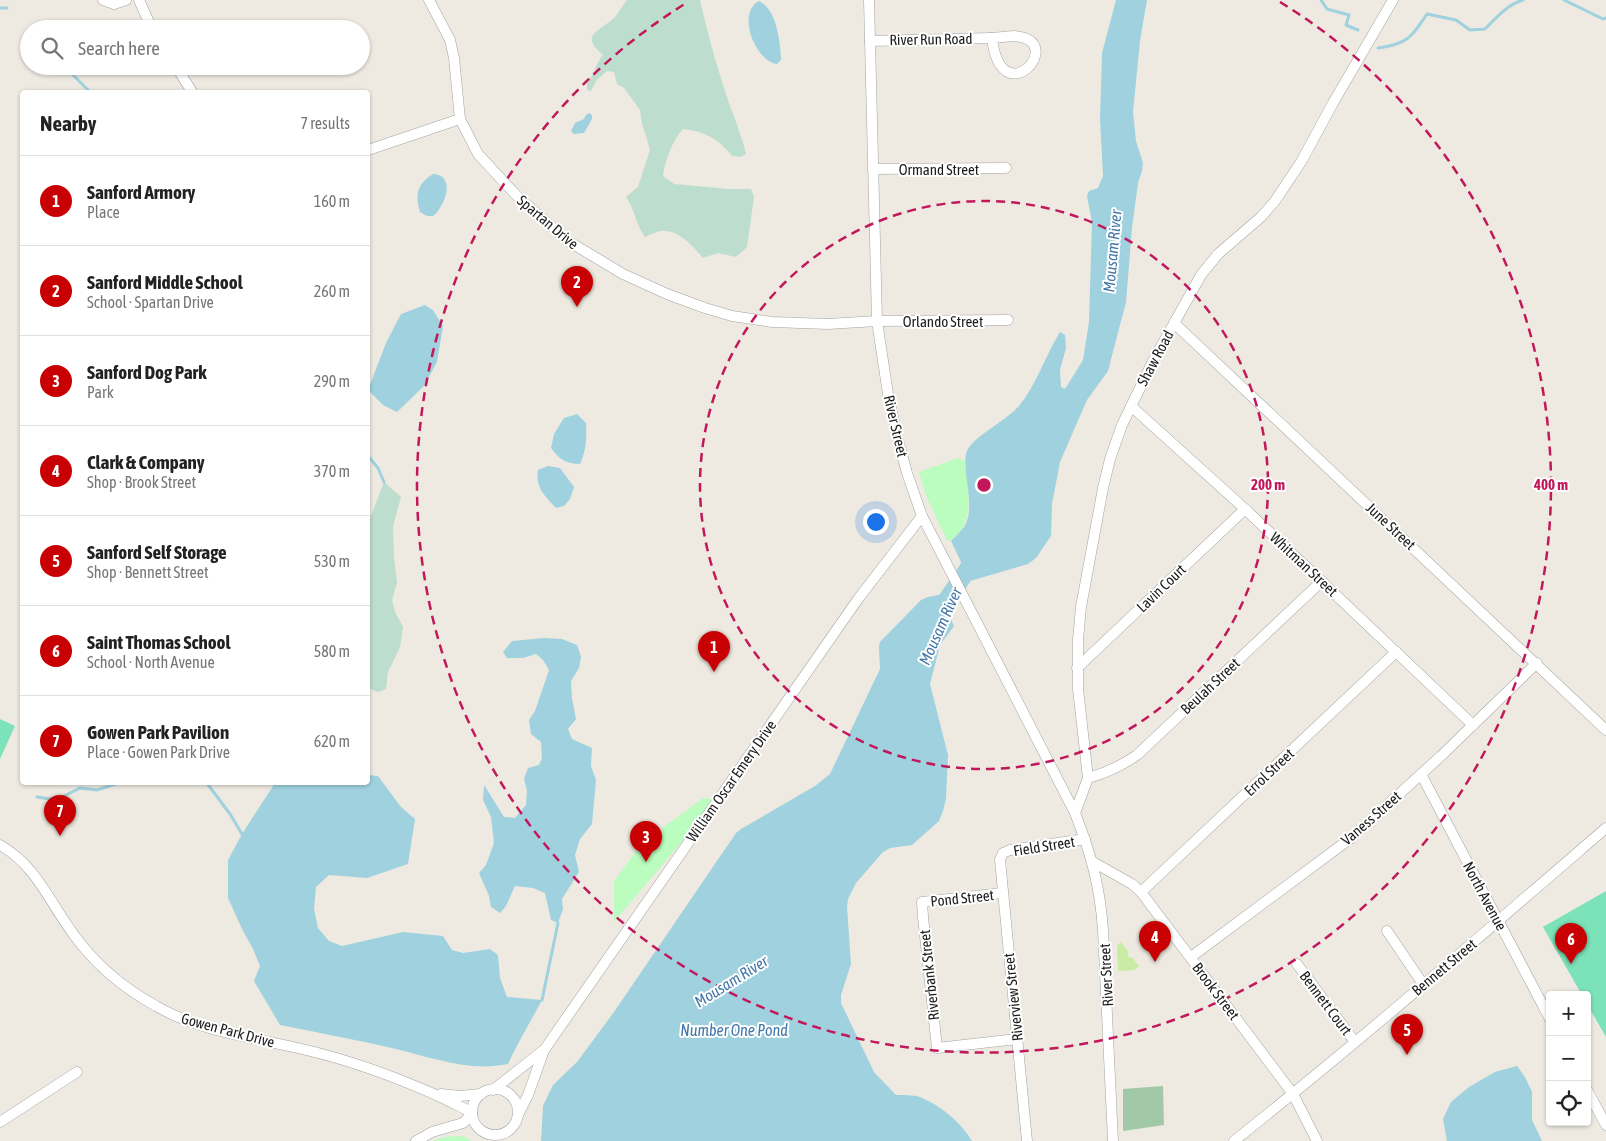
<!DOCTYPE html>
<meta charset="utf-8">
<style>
body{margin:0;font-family:"Asap Condensed",sans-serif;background:#f2f2f2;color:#222}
.controls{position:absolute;right:15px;bottom:15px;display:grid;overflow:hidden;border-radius:5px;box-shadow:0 1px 4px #0004}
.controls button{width:45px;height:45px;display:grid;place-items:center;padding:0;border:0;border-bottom:1px solid #e0e0e0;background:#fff;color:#222;font:25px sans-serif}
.you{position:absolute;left:875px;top:521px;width:18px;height:18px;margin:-12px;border:4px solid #fff;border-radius:50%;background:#1a73e8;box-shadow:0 0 0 8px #1a73e833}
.badge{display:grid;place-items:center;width:32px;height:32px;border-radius:50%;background:#c90003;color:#fff;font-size:16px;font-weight:700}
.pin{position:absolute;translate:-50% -41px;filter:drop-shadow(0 1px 2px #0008)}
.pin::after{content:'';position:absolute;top:26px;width:18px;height:15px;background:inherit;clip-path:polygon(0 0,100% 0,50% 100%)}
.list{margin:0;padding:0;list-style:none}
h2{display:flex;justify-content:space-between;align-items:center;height:65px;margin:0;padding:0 20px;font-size:21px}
h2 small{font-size:16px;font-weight:400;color:#767676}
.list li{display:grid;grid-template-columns:32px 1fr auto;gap:15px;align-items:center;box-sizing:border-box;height:90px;padding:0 20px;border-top:1px solid #e0e0e0}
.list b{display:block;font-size:19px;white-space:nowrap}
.list p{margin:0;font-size:16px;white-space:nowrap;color:#767676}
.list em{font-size:16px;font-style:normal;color:#767676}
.icon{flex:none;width:28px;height:28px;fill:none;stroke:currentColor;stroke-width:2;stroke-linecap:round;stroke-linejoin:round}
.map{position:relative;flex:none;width:1606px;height:1141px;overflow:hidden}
.search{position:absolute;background:#fff;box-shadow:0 1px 4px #0004;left:20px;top:20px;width:350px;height:55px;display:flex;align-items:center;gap:12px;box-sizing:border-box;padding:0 18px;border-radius:28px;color:#767676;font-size:19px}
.panel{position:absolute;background:#fff;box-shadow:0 1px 4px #0004;left:20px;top:90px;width:350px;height:695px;border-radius:5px}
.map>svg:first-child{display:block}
.grass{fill:#c8eca4}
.wetland{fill:#bdddce}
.cemetery{fill:#a1c8a7}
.park{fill:#bbfcbf}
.pitch{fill:#7be2b9}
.water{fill:#9fd1df}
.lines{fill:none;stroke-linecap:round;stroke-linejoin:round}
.stream{stroke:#9fd1df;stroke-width:3}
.river{stroke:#9fd1df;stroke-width:18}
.minor-casing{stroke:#a3a3a3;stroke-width:11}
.minor{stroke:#fff;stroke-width:10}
.ring{fill:none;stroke:#c2185b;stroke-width:2.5;stroke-dasharray:9 6}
.labels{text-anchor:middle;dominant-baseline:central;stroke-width:4;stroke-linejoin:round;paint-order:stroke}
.street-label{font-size:15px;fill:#1c1c1c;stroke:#fff}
.water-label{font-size:16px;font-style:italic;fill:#4277a8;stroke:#fff}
.centre{fill:#c2185b;stroke:#fff;stroke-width:2.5}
.ring-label{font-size:15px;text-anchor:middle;font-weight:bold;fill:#c2185b;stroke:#fff;stroke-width:4;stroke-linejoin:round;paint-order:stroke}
</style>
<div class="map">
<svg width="1606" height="1141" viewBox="0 0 1606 1141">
<rect width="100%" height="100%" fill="#eeeae1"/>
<!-- grass -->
<polygon class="grass" points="1121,942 1129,952 1127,954 1130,958 1132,957 1139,966 1134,970 1118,971 1117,945"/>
<!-- wetland -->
<g class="wetland">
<path d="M 627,0 L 700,0 C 708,36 718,71 730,106 C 736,122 742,137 746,154 L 741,157 L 732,156 C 719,139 704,131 683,129 C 672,141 665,161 663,176 L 674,184 L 729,189 L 751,189 L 754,197 L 747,247 L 736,257 L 718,253 L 703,258 C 693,246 678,229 660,231 C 656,232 650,235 645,237 C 636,225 635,210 626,197 L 638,187 L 650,150 L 642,123 L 640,110 L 624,88 L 617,84 L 614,72 L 607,71 L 596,81 L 591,91 L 587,90 L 587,83 C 595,74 595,64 603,55 C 578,34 600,32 615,17 C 619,12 623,5 627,0 Z"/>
<polygon points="384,482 401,497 393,526 394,557 397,583 392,600 395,612 403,627 400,647 388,672 386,689 378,692 368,688 369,521"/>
</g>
<!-- cemetery -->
<polygon class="cemetery" points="1163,1086 1164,1125 1123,1131 1123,1089"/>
<!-- park -->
<g class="park">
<path d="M 958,458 L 965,461 C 968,489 977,525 948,542 L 927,498 L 919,472 Z"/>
<polygon points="703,798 717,800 614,922 614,881 642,843"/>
<polygon points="459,1136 465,1137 471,1141 432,1141 445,1137"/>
</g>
<!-- pitch -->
<g class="pitch">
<polygon points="0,719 15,726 0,759"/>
<polygon points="1606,891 1606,1037 1587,1004 1587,995 1582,995 1543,927"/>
</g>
<!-- water -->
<g class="water">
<path d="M 1116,0 L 1147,0 L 1140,41 L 1133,112 L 1136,141 L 1143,163 L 1142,171 L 1138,183 L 1132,228 L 1126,302 L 1108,371 L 1087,400 L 1060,462 L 1052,504 L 1051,536 L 1036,558 L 1028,564 L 970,581 L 951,541 C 955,537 960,532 964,527 C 973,513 968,490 966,474 C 966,467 964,458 967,451 C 973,437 1006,421 1019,406 C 1037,384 1045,356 1060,332 L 1065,335 L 1066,348 L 1060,370 L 1061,387 L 1065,389 L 1083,360 L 1089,322 L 1092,222 L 1087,196 L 1089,191 L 1098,188 L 1103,176 L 1100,119 L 1102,53 Z"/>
<path d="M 759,1 C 777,9 780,42 781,60 L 777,64 C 755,61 736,13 759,1 Z"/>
<polygon points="589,113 592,115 592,119 584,133 574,134 571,131 575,123 584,119 586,115"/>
<path d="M 433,174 C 436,174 439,175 441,176 C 454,185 442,209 433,216 L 427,216 L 420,212 C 415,194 417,184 433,174 Z"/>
<polygon points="425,305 433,310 443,326 437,362 424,386 397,412 383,405 368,390 386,343 401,314"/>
<path d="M 577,414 L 586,423 C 587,437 586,451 580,464 C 566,464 559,459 551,448 L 554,434 L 564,418 Z"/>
<path d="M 548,466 L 560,468 L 574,487 L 570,499 L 564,506 L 556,508 C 545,496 535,487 538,470 Z"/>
<path d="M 943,594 L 948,598 L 953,607 L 949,615 L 954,626 L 940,645 L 930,684 L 948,755 L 946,799 L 943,811 L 939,821 L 912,845 L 890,848 L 883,852 L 856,883 L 848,899 L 847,907 L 851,964 L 841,995 L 841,1003 L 874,1072 L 896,1095 C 903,1095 913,1095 920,1097 C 941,1106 960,1121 972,1141 L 541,1141 L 543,1106 L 553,1085 L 577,1062 L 614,1012 L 736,833 L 741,829 L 815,786 L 830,774 L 880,669 L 879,647 L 880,642 L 921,600 L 928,597 Z"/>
<polygon points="544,638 562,639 577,645 581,657 579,668 571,681 572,699 576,719 568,729 572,739 592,748 591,766 596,780 592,824 580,839 575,855 579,872 562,899 563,909 558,923 551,920 545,893 533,888 515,886 506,906 500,913 491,907 489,896 479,873 486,865 494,843 491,817 483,800 484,785 504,817 515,818 526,805 527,791 524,779 528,768 539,765 542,758 541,742 531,734 529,720 535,711 549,670 543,660 536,654 523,658 507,658 503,652 512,641"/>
<path d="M 368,775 L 378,776 L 401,807 L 415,819 L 408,864 L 367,878 L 329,875 L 316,887 L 314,909 L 318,928 L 329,941 L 342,946 L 403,932 L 443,936 L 452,950 L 463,953 L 490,949 L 498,955 L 500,978 L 507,997 L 542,1000 C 531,1021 518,1042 508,1064 C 470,1072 433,1058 396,1049 C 358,1040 319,1033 280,1025 L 254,981 L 260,966 L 253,949 L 242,929 L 228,898 L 228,860 L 242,834 L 275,783 L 368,782 Z"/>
<polygon points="1517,1066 1525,1077 1532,1092 1532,1120 1542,1141 1447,1141 1443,1119 1451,1102 1469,1087 1495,1072"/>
</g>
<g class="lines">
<!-- stream -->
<g class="stream">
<polyline points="1321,0 1327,9 1349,15 1346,25 1358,30"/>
<polyline points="1564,0 1603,19 1606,18"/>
<polyline points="0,8 7,8"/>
<path d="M 1378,48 C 1407,44 1411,38 1427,14 L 1456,20 L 1470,30 L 1485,29 C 1496,18 1508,4 1523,0"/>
<polyline points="64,66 90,92"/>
<polyline points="368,456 378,468 384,482"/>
<polyline points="206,782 230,814 242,834"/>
<polyline points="37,797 50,799 58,799 80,788 97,790 121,782"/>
<polyline points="542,1000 558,923"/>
</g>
<!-- river -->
<polyline class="river" points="940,620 948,598 968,569 976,553"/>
<!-- minor casing -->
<g class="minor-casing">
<g id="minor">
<polyline points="103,0 114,4 126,0"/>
<polyline points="139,0 152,29"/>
<polyline points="429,0 450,40 454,58 460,119 478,154 516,195 568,241 623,274 667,294 705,308 732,316 772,322 828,324 877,321 1008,320"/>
<path d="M 869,0 L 877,321 L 888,394 L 897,436 L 907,473 L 922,516 L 1075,813 C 1091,854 1100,886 1103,930 L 1113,1141"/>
<path d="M 1014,36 C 1070,40 1001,117 992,38 Z"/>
<polyline points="870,41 992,38"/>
<polyline points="176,66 192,92"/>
<polyline points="368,150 460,119"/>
<polyline points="873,169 1006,168"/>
<polyline points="1174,323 1606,730"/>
<polyline points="1131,406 1245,509 1473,725"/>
<polyline points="1077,668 1245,509"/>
<polyline points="1421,774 1550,1019"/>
<path d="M 1088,778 C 1107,773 1121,766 1137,755 L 1322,581"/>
<polyline points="1075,813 1088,778 1078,689 1078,640 1081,607 1103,488 1110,459 1122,425 1153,361 1201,275 1218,254 1261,217 1275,201 1301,162 1333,103 1393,0"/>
<path d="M 0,845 C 36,865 50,903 74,935 C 95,964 125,989 156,1006 C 201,1032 252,1037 302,1049 C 350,1060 399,1078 445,1099 C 454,1104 463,1107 472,1113"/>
<polyline points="1093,862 1132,884 1141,892 1293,1094 1317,1141"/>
<polyline points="1141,892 1396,652"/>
<polyline points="1002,893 922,902 923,917 937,1048 1017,1039"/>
<polyline points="1387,931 1423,984"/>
<polyline points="1191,957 1351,838 1441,756 1537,663"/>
<polyline points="1297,964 1355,1042"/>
<circle cx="495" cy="1112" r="23"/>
<polyline points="493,1090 545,1049 551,1040 858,599 922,516"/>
<polyline points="1587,1090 1606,1125"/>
<polyline points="441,1094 460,1096 481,1094"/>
<polyline points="518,1115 528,1095 544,1050"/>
<polyline points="0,1122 77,1072"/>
<polyline points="416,1141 432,1132 463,1123 472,1114"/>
<polyline points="1027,1141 1000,860 1003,853 1010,850 1085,839"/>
<path d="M 1234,1141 C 1361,1040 1483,934 1606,828"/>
</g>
</g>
<!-- minor -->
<use href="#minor" class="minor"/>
</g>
<!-- distance rings -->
<g class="ring">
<circle cx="984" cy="485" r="284"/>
<path d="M1280 2A567 567 0 1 1 688 2"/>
</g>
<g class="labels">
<!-- street labels -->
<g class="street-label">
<text transform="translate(931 39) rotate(-1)">River Run Road</text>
<text x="939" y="169">Ormand Street</text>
<text transform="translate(548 222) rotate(40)">Spartan Drive</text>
<text x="943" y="321">Orlando Street</text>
<text transform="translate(1155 358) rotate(-62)">Shaw Road</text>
<text transform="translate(896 426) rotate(77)">River Street</text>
<text transform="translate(1391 526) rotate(43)">June Street</text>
<text transform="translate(1304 564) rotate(43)">Whitman Street</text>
<text transform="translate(1161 588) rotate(-44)">Lavin Court</text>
<text transform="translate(1210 686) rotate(-43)">Beulah Street</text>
<text transform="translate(1269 772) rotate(-43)">Errol Street</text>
<text transform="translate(731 781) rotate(-55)">William Oscar Emery Drive</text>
<text transform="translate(1371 818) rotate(-41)">Vaness Street</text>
<text transform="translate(1044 846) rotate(-9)">Field Street</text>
<text transform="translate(1485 896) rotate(62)">North Avenue</text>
<text transform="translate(962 898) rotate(-6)">Pond Street</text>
<text transform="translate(1444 967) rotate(-40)">Bennett Street</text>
<text transform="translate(929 975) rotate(-96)">Riverbank Street</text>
<text transform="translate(1106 975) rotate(-93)">River Street</text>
<text transform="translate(1216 991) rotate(53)">Brook Street</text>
<text transform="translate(1013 997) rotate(-96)">Riverview Street</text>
<text transform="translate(1326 1003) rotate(53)">Bennett Court</text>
<text transform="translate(228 1030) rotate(15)">Gowen Park Drive</text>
</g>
<!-- water labels -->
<g class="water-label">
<text transform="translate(1112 251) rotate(-85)">Mousam River</text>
<text transform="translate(940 626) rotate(-66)">Mousam River</text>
<text transform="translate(731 981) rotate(-32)">Mousam River</text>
<text x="734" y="1030">Number One Pond</text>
</g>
</g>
<circle cx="984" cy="485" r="8" class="centre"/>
<g class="ring-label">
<text x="1268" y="490">200 m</text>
<text x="1551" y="490">400 m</text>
</g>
</svg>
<div class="controls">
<button>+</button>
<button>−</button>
<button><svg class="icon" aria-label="locate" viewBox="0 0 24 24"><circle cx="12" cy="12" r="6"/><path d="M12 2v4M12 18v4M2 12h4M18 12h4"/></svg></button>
</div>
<div class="you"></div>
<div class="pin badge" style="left:714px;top:672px">1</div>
<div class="pin badge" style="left:577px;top:307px">2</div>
<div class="pin badge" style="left:646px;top:862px">3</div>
<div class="pin badge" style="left:1155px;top:962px">4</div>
<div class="pin badge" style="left:1407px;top:1055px">5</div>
<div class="pin badge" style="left:1571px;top:964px">6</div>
<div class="pin badge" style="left:60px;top:836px">7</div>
<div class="search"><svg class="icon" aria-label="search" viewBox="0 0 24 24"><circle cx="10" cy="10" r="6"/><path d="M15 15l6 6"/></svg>Search here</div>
<section class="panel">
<h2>Nearby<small>7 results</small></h2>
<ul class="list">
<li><span class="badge">1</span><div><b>Sanford Armory</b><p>Place</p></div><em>160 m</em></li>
<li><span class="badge">2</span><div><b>Sanford Middle School</b><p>School · Spartan Drive</p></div><em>260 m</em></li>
<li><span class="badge">3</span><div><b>Sanford Dog Park</b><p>Park</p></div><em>290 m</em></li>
<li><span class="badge">4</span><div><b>Clark &amp; Company</b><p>Shop · Brook Street</p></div><em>370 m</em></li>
<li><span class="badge">5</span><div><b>Sanford Self Storage</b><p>Shop · Bennett Street</p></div><em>530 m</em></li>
<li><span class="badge">6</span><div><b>Saint Thomas School</b><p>School · North Avenue</p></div><em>580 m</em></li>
<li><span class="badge">7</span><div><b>Gowen Park Pavilion</b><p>Place · Gowen Park Drive</p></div><em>620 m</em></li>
</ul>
</section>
</div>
